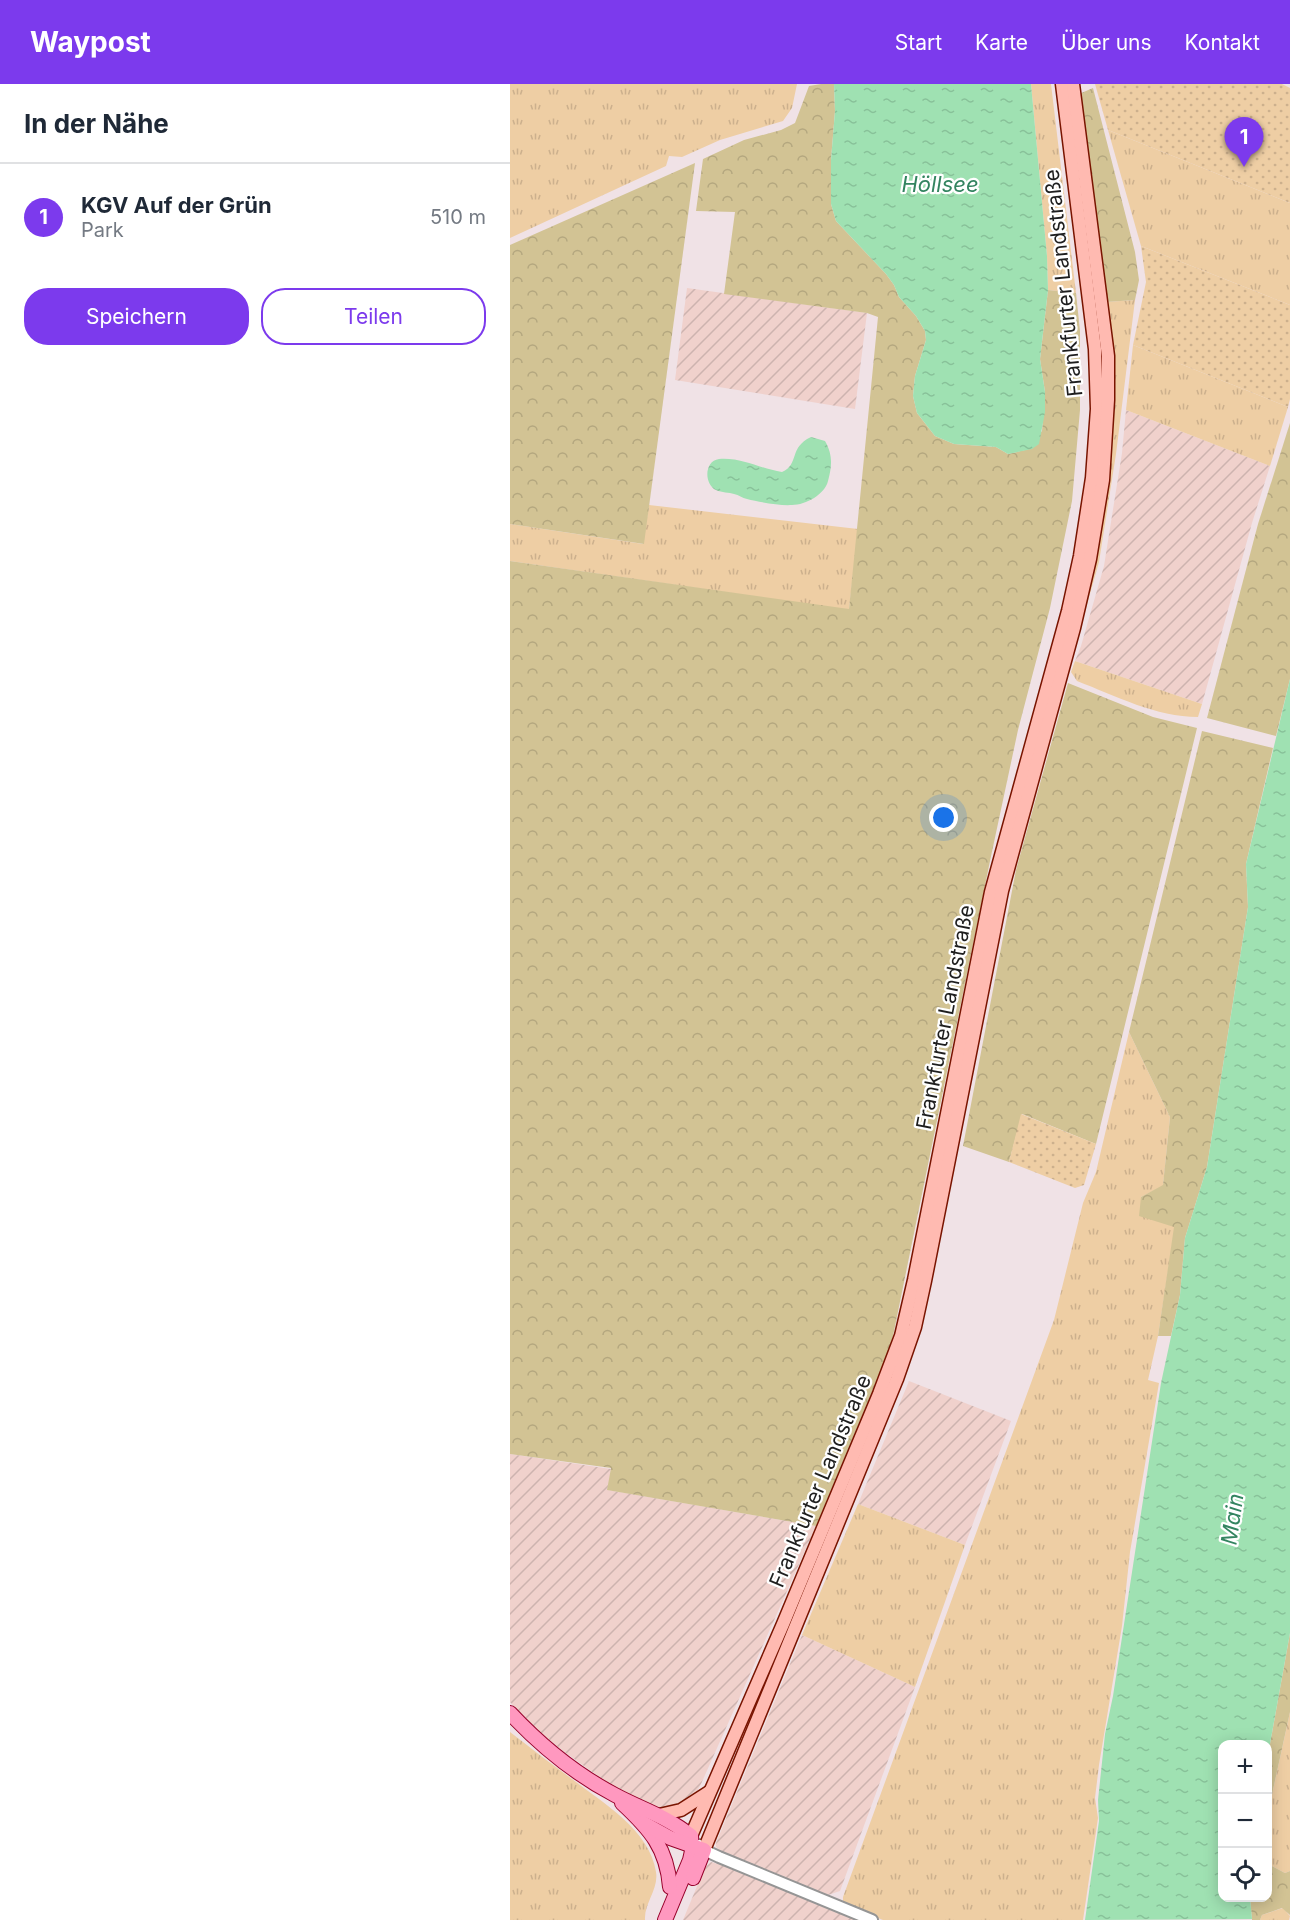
<!DOCTYPE html>
<html lang="de">
<meta charset="utf-8">
<style>
body{margin:0;font-family:Inter,sans-serif;background:#f6f6f7;color:#1f2937}
.controls{position:absolute;right:18px;bottom:18px;display:grid;overflow:hidden;border-radius:12px;box-shadow:0 3px 15px #0003}
.controls button{width:54px;height:54px;display:grid;place-items:center;padding:0;border:0;border-bottom:2px solid #e0e1e3;background:#fff;color:#1f2937;font:30px sans-serif}
.you{position:absolute;left:434px;top:734px;width:21px;height:21px;margin:-15px;border:4px solid #fff;border-radius:50%;background:#1a73e8;box-shadow:0 0 0 9px #1a73e833}
.badge{display:grid;place-items:center;width:39px;height:39px;border-radius:50%;background:#7c3aed;color:#fff;font-size:20px;font-weight:700}
.pin{position:absolute;translate:-50% -50px;filter:drop-shadow(0 2px 3px #0008)}
.pin::after{content:'';position:absolute;top:32px;width:21px;height:18px;background:inherit;clip-path:polygon(0 0,100% 0,50% 100%)}
.list{margin:0;padding:0;list-style:none}
h2{display:flex;justify-content:space-between;align-items:center;height:78px;margin:0;padding:0 24px;font-size:26px}
h2 small{font-size:20px;font-weight:400;color:#747a83}
.list li{display:grid;grid-template-columns:39px 1fr auto;gap:18px;align-items:center;box-sizing:border-box;height:108px;padding:0 24px;border-top:2px solid #e0e1e3}
.list b{display:block;font-size:22px;white-space:nowrap}
.list p{margin:0;font-size:20px;white-space:nowrap;color:#747a83}
.list em{font-size:20px;font-style:normal;color:#747a83}
.actions{display:flex;gap:12px;padding:18px 24px}
.actions a{flex:1;padding:14px 0;border:2px solid #7c3aed;border-radius:24px;text-align:center;font-size:21px;color:#7c3aed}
.actions .main{background:#7c3aed;color:#fff}
.icon{flex:none;width:33px;height:33px;fill:none;stroke:currentColor;stroke-width:2;stroke-linecap:round;stroke-linejoin:round}
.map{position:relative;flex:none;width:780px;height:1836px;overflow:hidden}
header{display:flex;align-items:center;gap:36px;box-sizing:border-box;height:84px;padding:0 30px;background:#7c3aed;color:#fff}
header strong{font-size:28px}
nav{display:flex;gap:33px;margin-inline-start:auto;font-size:21px}
main{display:flex}
aside{flex:1;background:#fff}
.map>svg:first-child{display:block}
.farmland{fill:url(#farmland-furrows)}
.grass{fill:url(#grass-tufts)}
.forest{fill:url(#forest-crowns)}
.garden{fill:url(#garden-dots)}
.water{fill:url(#water-ripples)}
.lines{fill:none;stroke-linecap:round;stroke-linejoin:round}
.tertiary-casing{stroke:#959595;stroke-width:14}
.secondary-casing{stroke:#791400;stroke-width:15}
.primary-casing{stroke:#97002a;stroke-width:16}
.tertiary{stroke:#fff;stroke-width:10}
.secondary{stroke:#ffbab1;stroke-width:12}
.primary{stroke:#ff98bf;stroke-width:14}
.labels{text-anchor:middle;dominant-baseline:central;stroke-width:4.5;stroke-linejoin:round;paint-order:stroke}
.street-label{font-size:21px;fill:#1e1e1e;stroke:#fff}
.water-label{font-size:22px;font-style:italic;fill:#338460;stroke:#fff}
</style>
<header>
<strong>Waypost</strong>
<nav><a>Start</a><a>Karte</a><a>Über uns</a><a>Kontakt</a></nav>
</header>
<main>
<aside>
<h2>In der Nähe<small></small></h2>
<ul class="list">
<li><span class="badge">1</span><div><b>KGV Auf der Grün</b><p>Park</p></div><em>510 m</em></li>
</ul>
<div class="actions"><a class="main">Speichern</a><a>Teilen</a></div>
</aside>
<div class="map">
<svg width="780" height="1836" viewBox="0 0 780 1836">
<defs>
<pattern id="farmland-furrows" width="10" height="10" patternUnits="userSpaceOnUse" patternTransform="scale(1.5)"><rect width="10" height="10" fill="#f0d1cc"/><path d="M-1 1l2-2M0 10L10 0M9 11l2-2" fill="none" stroke="#cdb3af"/></pattern>
<pattern id="grass-tufts" width="24" height="20" patternUnits="userSpaceOnUse" patternTransform="scale(1.5)"><rect width="24" height="20" fill="#eecea4"/><path d="M3 7l-1-3M5 7V3M7 7l1-3M15 17l-1-3M17 17v-4M19 17l1-3" fill="none" stroke="#ccb08d"/></pattern>
<pattern id="forest-crowns" width="20" height="18" patternUnits="userSpaceOnUse" patternTransform="scale(1.5)"><rect width="20" height="18" fill="#d2c394"/><path d="M2 6a3 3 0 1 1 6 0M12 15a3 3 0 1 1 6 0" fill="none" stroke="#b4a77f"/></pattern>
<pattern id="garden-dots" width="8" height="8" patternUnits="userSpaceOnUse" patternTransform="scale(1.5)"><rect width="8" height="8" fill="#eecea4"/><path d="M2 2h.1M6 6h.1" fill="none" stroke="#ccb08d" stroke-width="1.8" stroke-linecap="round"/></pattern>
<pattern id="water-ripples" width="26" height="14" patternUnits="userSpaceOnUse" patternTransform="scale(1.5)"><rect width="26" height="14" fill="#9fe1b2"/><path d="M2 4q2-2 4 0t4 0M15 11q2-2 4 0t4 0" fill="none" stroke="#88c199"/></pattern>
</defs>
<rect width="100%" height="100%" fill="#f0e2e6"/>
<!-- farmland -->
<g class="farmland">
<polygon points="177,204 357,229 345,325 165,296"/>
<polygon points="616,326 760,382 742,439 692,620 565,577 571,562 594,482 612,369"/>
<polygon points="399,1297 501,1337 455,1461 348,1420"/>
<polygon points="0,1370 101,1385 98,1406 306,1442 191,1700 185,1711 176,1719 159,1726 146,1725 115,1711 53,1667 20,1640 0,1618"/>
<polygon points="292,1551 405,1603 330,1807 318,1811 214,1770 206,1763 206,1759"/>
<polygon points="201,1778 218,1783 347,1836 173,1836 195,1783"/>
</g>
<!-- grass -->
<g class="grass">
<polygon points="0,0 287,0 282,24 273,37 210,56 172,73 159,72 156,82 0,154"/>
<polygon points="521,0 541,0 566,209 538,206 537,172"/>
<polygon points="598,46 780,119 780,221 631,162"/>
<polygon points="625,216 606,370 589,478 561,577 584,476 596,218"/>
<polygon points="623,261 778,323 760,382 616,326"/>
<polygon points="139,421 348,445 339,526 0,477 0,440 133,460"/>
<path d="M 565,577 L 692,620 L 688,633 C 646,633 606,612 567,597 L 561,588 Z"/>
<polygon points="619,948 660,1033 653,1102 631,1113 665,1142 648,1252 638,1296 649,1299 620,1468 612,1542 589,1681 585,1714 588,1734 573,1836 373,1836 333,1820 333,1813 544,1236 573,1119 586,1088"/>
<polygon points="348,1420 455,1461 405,1603 292,1551"/>
<polygon points="780,1628 780,1787 775,1789 758,1780 758,1729"/>
<path d="M 0,1648 C 21,1664 41,1680 62,1695 C 93,1719 140,1746 146,1788 C 149,1805 134,1819 135,1836 L 0,1836 Z"/>
<polygon points="773,1824 780,1832 779,1836 750,1836 752,1831"/>
</g>
<!-- forest -->
<g class="forest">
<polygon points="311,0 324,0 325,27 321,76 321,120 326,137 376,190 384,201 389,213 406,232 415,247 416,256 405,292 403,312 407,329 425,352 444,360 486,363 498,370 515,366 532,347 535,308 530,275 538,206 566,209 570,247 570,326 562,417 540,524 508,646 480,777 383,1252 376,1274 306,1442 97,1406 101,1384 0,1370 0,477 339,525 368,233 357,229 214,210 225,128 186,127 193,75 234,56 271,46 285,39 299,2"/>
<polygon points="583,4 625,168 629,196 625,216 596,218 582,99 569,10"/>
<polygon points="185,79 134,460 0,440 0,161"/>
<polygon points="780,339 780,595 766,652 697,634 748,440"/>
<polygon points="558,599 643,633 687,644 586,1060 512,1030 499,1078 453,1062 506,786"/>
<polygon points="692,647 763,664 736,780 738,823 697,1083 675,1154 670,1211 661,1252 648,1252 664,1143 629,1132 631,1113 653,1101 660,1033 619,948"/>
<polygon points="780,1549 780,1628 758,1729 758,1671"/>
<polygon points="758,1780 775,1789 780,1787 780,1836 780,1831 772,1824 752,1831 750,1836 742,1836 740,1814 758,1814"/>
</g>
<!-- garden -->
<g class="garden">
<polygon points="585,0 772,0 780,4 780,119 598,46"/>
<polygon points="631,162 780,221 780,315 778,323 623,261 636,198"/>
<polygon points="511,1030 586,1060 574,1101 565,1104 499,1078"/>
</g>
<!-- water -->
<g class="water">
<polygon points="324,0 521,0 537,172 538,206 530,275 535,308 535,328 529,360 522,365 498,370 486,363 444,360 425,352 407,329 403,312 405,292 416,256 415,247 406,232 389,213 384,201 376,190 326,137 321,120 321,76 325,27"/>
<path d="M 301,353 L 315,357 C 323,371 322,382 318,397 C 315,410 296,421 282,421 C 270,422 249,418 237,415 C 232,414 229,411 224,410 C 219,408 212,409 206,406 C 194,400 194,377 209,375 C 231,373 251,385 272,388 C 290,380 278,364 301,353 Z"/>
<polygon points="780,595 780,1549 758,1671 758,1660 712,1660 712,1814 740,1814 742,1835 575,1836 589,1737 588,1716 595,1650 603,1612 651,1299 670,1211 675,1154 697,1083 738,823 736,780"/>
</g>
<g class="lines">
<!-- tertiary casing -->
<g class="tertiary-casing">
<polyline id="tertiary" points="189,1761 194,1766 209,1773 362,1836"/>
</g>
<!-- secondary casing -->
<g class="secondary-casing">
<g id="secondary">
<polyline points="149,1731 171,1726 199,1708"/>
<polyline points="181,1752 273,1540 369,1310 391,1252 404,1196 481,808 558,527 570,472 582,394 587,325 585,265 552,0"/>
<polyline points="194,1766 387,1295 405,1243 415,1197 492,807 564,544 580,475 593,396 598,316 598,272 563,0"/>
</g>
</g>
<!-- primary casing -->
<g class="primary-casing">
<g id="primary">
<path d="M 0,1629 C 30,1661 65,1690 105,1711 C 131,1725 158,1733 181,1752 L 182,1767 L 180,1776 L 155,1836"/>
<path d="M 112,1719 C 140,1745 157,1764 160,1803"/>
<polyline points="133,1739 160,1754 194,1766 183,1794"/>
</g>
</g>
<!-- tertiary -->
<use href="#tertiary" class="tertiary"/>
<!-- secondary -->
<use href="#secondary" class="secondary"/>
<!-- primary -->
<use href="#primary" class="primary"/>
</g>
<g class="labels">
<!-- street labels -->
<g class="street-label">
<text transform="translate(553 199) rotate(-96)">Frankfurter Landstraße</text>
<text transform="translate(435 933) rotate(-79)">Frankfurter Landstraße</text>
<text transform="translate(310 1397) rotate(-67)">Frankfurter Landstraße</text>
</g>
<!-- water labels -->
<g class="water-label">
<text x="430" y="100">Höllsee</text>
<text transform="translate(722 1435) rotate(-82)">Main</text>
</g>
</g>
</svg>
<div class="controls">
<button>+</button>
<button>−</button>
<button><svg class="icon" aria-label="locate" viewBox="0 0 24 24"><circle cx="12" cy="12" r="6"/><path d="M12 2v4M12 18v4M2 12h4M18 12h4"/></svg></button>
</div>
<div class="you"></div>
<div class="pin badge" style="left:734px;top:83px">1</div>
</div>
</main>
